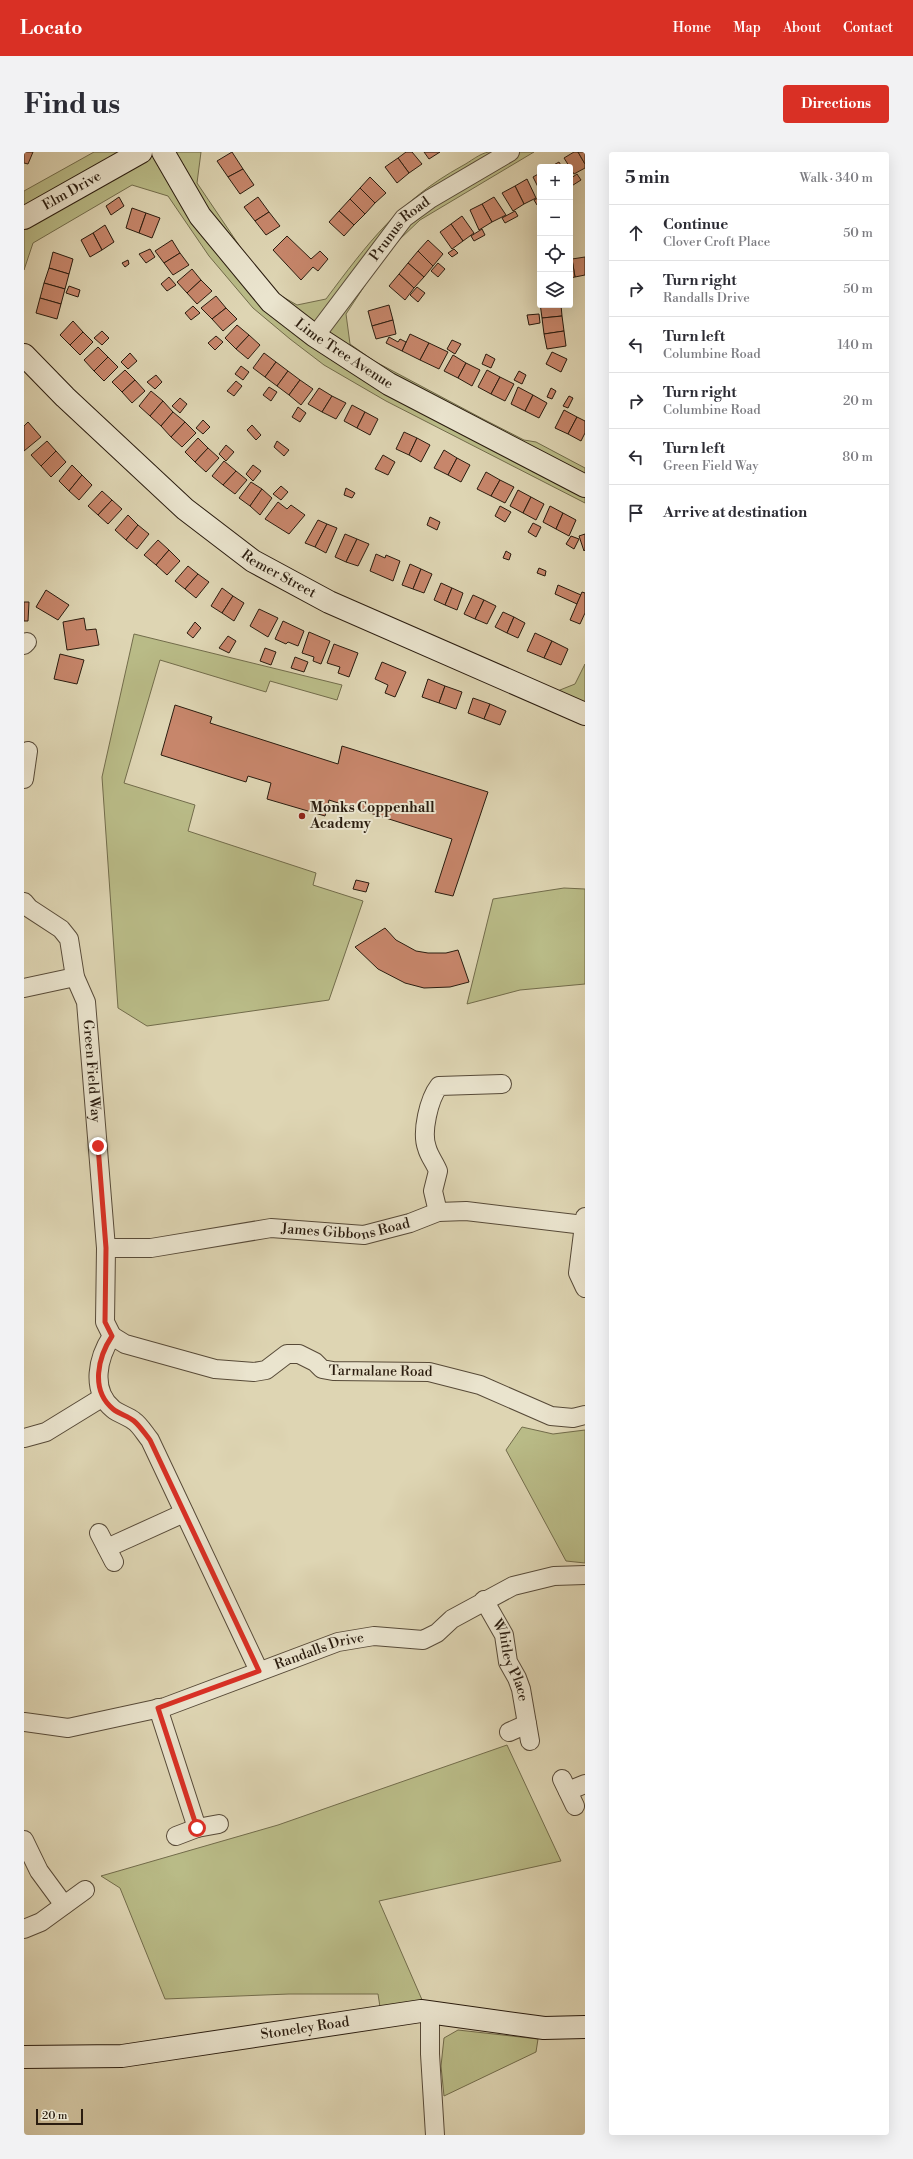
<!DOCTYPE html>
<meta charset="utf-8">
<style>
body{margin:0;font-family:"Libre Bodoni",serif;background:#f2f2f3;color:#2b2b33}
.controls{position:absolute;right:12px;top:12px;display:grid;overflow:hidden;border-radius:4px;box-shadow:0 4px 16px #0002}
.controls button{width:36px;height:36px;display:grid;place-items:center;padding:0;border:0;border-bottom:1px solid #e1e1e2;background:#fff;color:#2b2b33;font:20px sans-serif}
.scale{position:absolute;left:12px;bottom:10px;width:47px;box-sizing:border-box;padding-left:4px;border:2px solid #2a1c0f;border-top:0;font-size:11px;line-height:14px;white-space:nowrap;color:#2a1c0f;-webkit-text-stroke:3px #eae4ce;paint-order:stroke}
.stop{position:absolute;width:12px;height:12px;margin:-9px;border:3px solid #d93025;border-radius:50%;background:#fff}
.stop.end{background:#d93025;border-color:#fff;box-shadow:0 1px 4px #0008}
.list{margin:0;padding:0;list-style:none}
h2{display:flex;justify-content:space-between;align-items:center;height:52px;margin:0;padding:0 16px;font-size:17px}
h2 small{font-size:13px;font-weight:400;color:#7c7c81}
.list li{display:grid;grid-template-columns:26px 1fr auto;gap:12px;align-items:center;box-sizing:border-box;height:56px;padding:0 16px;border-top:1px solid #e1e1e2}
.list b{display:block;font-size:15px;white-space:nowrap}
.list p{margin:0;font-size:13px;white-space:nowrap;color:#7c7c81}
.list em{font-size:13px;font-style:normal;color:#7c7c81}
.icon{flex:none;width:22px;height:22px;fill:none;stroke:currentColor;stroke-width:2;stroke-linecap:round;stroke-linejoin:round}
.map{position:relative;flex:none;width:561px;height:1983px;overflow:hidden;border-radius:4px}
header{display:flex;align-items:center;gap:24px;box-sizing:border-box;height:56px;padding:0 20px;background:#d93025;color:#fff}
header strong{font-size:19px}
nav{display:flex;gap:22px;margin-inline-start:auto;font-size:14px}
.intro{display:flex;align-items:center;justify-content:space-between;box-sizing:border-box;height:96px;padding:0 24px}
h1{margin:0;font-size:28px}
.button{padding:10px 18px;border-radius:4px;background:#d93025;color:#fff;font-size:14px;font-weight:700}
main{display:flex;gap:24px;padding:0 24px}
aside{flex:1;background:#fff;border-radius:4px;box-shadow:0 4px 16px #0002}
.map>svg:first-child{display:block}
.green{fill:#b9bb87;stroke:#726c4b}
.building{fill:#c7866b;stroke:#2a1c0f}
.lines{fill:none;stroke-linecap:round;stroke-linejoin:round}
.street-casing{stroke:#574a38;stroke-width:20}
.secondary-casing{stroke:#2a1c0f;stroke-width:24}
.street{stroke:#eae4ce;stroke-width:18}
.secondary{stroke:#eae4ce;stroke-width:22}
.route{stroke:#d93025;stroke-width:5}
.poi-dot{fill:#8f2418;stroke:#eae4ce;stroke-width:1.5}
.labels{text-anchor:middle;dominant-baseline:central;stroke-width:4;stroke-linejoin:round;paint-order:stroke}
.street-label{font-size:14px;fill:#2a1c0f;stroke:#eae4ce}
.poi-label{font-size:14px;font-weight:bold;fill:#2a1c0f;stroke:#eae4ce;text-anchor:start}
</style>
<header>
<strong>Locato</strong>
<nav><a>Home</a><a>Map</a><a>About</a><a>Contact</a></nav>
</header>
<div class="intro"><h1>Find us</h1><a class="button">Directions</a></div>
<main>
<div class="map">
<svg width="561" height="1983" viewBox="0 0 561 1983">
<rect width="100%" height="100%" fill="#ded5b3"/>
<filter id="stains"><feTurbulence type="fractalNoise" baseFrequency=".005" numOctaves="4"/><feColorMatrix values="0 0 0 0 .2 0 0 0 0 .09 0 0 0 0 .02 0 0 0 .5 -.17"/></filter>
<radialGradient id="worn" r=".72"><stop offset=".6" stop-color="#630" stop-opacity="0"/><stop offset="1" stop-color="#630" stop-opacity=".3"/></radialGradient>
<!-- green -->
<g class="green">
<path d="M 70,0 L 177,0 L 173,31 L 221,102 L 254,142 L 273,153 L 302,147 C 343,92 376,48 438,14 C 446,10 456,1 465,0 C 479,0 496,0 510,0 L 396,68 L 376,87 L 353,115 L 322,162 L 326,192 L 350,209 L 459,267 L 500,288 L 512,290 L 561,316 L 561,351 L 362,249 L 300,213 L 266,187 L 229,156 L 185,104 L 144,44 L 108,33 L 9,91 L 0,118 L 0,39 Z"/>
<polygon points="110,482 318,533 313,548 246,529 242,540 136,508 100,631 171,653 164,679 292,721 289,733 339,749 305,848 123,874 94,856 78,625"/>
<polygon points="561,512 561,562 531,540 551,532"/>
<polygon points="540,736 561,737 561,832 496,838 443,852 469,747"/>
<polygon points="498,1275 529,1282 561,1278 561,1411 542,1409 482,1298"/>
<polygon points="483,1593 537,1709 355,1749 399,1850 356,1855 354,1842 265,1842 141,1847 96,1736 77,1724 254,1673"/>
<polygon points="434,1878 514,1887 512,1900 420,1944 417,1914 420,1886"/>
</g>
<!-- building -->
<g class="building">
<polygon points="0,0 9,0 4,12 0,11"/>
<polygon points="208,0 219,17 204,25 193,9"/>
<polygon points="382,0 388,0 398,12 385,21 374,6"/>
<polygon points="400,0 416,0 405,7"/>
<polygon points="550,0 554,0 561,12 561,16 550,22 540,6"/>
<polygon points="554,0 561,0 561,12"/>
<polygon points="374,6 385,21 373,31 361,15"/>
<polygon points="535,10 538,15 526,15"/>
<polygon points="219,17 230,33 216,42 204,25"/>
<polygon points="516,21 516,39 509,25"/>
<polygon points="553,22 557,28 546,35 546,27"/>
<polygon points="346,25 362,41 351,51 336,36"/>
<polygon points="503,27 512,46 500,52 491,34"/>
<polygon points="491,34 500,52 489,59 478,41"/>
<polygon points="336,36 351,51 341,62 326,47"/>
<polygon points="95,45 100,54 87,63 82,54"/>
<polygon points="234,45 245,60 231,69 220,55"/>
<polygon points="470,45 482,63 468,70 458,52"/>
<polygon points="516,45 516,51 513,53 510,48"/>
<polygon points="326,47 341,62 330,73 315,59"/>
<polygon points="458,52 468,70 455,78 446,58"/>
<polygon points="108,56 122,61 115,81 102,76"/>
<polygon points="315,59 330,73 320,84 305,70"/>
<polygon points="491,59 494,64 481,71 478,66"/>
<polygon points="245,60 256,74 242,83 231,69"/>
<polygon points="122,61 136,66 128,86 115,81"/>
<polygon points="438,64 450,81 439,89 427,72"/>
<polygon points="427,72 439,89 428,97 416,80"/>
<polygon points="81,73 90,90 78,98 69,81"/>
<polygon points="458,77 461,83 450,89 447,84"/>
<polygon points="69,81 78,98 66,105 57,88"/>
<polygon points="263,84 287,107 296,99 304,107 294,119 289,115 277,128 249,98"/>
<polygon points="148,88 156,101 140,111 131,99"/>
<polygon points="404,88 419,102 409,114 394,99"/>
<polygon points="126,97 131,105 122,111 115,102"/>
<polygon points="430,97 434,101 428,105 424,101"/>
<polygon points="394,99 409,114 400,125 384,111"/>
<polygon points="29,100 49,107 45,122 25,116"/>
<polygon points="156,101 165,113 149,123 140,111"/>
<polygon points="561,105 561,123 551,125 548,107"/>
<polygon points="548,107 551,125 546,126 546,108"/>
<polygon points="104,108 105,112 101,115 98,111"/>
<polygon points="384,111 400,125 390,136 375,122"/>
<polygon points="414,111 421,117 414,125 407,119"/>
<polygon points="25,116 45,122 41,137 20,131"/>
<polygon points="168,117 177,128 163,141 153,130"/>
<polygon points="375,122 390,136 381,148 365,134"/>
<polygon points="145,125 152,133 143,139 137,132"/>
<polygon points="177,128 188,139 173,152 163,141"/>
<polygon points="20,131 41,137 37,152 16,146"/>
<polygon points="45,134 56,138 54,145 42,141"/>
<polygon points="393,135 401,141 394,150 386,143"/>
<polygon points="192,144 202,156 188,167 177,156"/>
<polygon points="16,146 37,152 33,167 12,161"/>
<polygon points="516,151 516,153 537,153 538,164 518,166"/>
<polygon points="365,153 369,168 348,174 344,159"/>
<polygon points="169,154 176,161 167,168 161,161"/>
<polygon points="202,156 213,167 199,179 188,167"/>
<polygon points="515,162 516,171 505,173 503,163"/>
<polygon points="538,164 540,179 520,182 518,166"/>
<polygon points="369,168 372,182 352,187 348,174"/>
<polygon points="49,169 59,180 46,193 36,183"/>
<polygon points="213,173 225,183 212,197 201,186"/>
<polygon points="78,179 85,186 78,193 70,186"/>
<polygon points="540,179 542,194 523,197 520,182"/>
<polygon points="59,180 69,190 56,203 46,193"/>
<polygon points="386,182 405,191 396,208 378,199"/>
<polygon points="225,183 236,193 224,207 212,197"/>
<polygon points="192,184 199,190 191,198 184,191"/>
<polygon points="365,185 374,190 376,187 382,190 378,199 362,191"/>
<polygon points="428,188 437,192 431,202 423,197"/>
<polygon points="405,191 424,200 415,217 396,208"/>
<polygon points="74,195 84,205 70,219 60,208"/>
<polygon points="528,200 543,207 537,220 522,212"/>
<polygon points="106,201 113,209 104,217 97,210"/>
<polygon points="240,201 252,210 241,225 229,216"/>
<polygon points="462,202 471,207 467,216 458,212"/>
<polygon points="429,203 442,211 434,226 420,219"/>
<polygon points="84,205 94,215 80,229 70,219"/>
<polygon points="252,210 264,219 253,234 241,225"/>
<polygon points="442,211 456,218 448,234 434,226"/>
<polygon points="217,214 225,220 219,228 211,222"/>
<polygon points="101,218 111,228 98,240 88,230"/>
<polygon points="463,218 476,225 467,242 454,235"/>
<polygon points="264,219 276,228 265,243 253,234"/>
<polygon points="495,219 502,223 498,232 490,228"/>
<polygon points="132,223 138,230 131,237 123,230"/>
<polygon points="476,225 490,232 481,249 467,242"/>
<polygon points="111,228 121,239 108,251 98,240"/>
<polygon points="276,228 289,237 277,253 265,243"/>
<polygon points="212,229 218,234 210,244 203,239"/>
<polygon points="245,235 253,240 247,249 239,243"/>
<polygon points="494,235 509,243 501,259 487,252"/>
<polygon points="295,236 308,244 298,260 284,252"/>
<polygon points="527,236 532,239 528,247 523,245"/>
<polygon points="127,239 139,249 126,264 115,254"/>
<polygon points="509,243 523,251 515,266 501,259"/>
<polygon points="308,244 322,251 312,267 298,260"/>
<polygon points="545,244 549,246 544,256 539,254"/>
<polygon points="156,246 163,252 156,261 148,254"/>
<polygon points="139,249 149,260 137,274 126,264"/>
<polygon points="328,253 341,260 333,276 320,269"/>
<polygon points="274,255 282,261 276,270 268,265"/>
<polygon points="540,258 553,265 544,282 531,276"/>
<polygon points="149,260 161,270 147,285 137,274"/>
<polygon points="341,260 354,267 346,283 333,276"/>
<polygon points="553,265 561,269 561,281 557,289 544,282"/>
<polygon points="179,268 186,275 179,282 172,276"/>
<polygon points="4,270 17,285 0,299 0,274"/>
<polygon points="161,270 172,281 158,295 147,285"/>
<polygon points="228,273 237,283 232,288 223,278"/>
<polygon points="380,280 393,286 385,303 372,297"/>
<polygon points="174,286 184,296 171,310 161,300"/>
<polygon points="393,286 406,293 397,310 385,303"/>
<polygon points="23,289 32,299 17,314 7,303"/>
<polygon points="253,289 265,298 260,304 250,295"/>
<polygon points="202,293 210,300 202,309 195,302"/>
<polygon points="184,296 195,306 182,320 171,310"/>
<polygon points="420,298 433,306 424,323 410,316"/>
<polygon points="32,299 42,310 27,325 17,314"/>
<polygon points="359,303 371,310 364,323 351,317"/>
<polygon points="433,306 446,313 437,330 424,323"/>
<polygon points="200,309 212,319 199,333 188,324"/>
<polygon points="48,313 58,323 45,339 35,329"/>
<polygon points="229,313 237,319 229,329 222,322"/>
<polygon points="212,319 223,328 211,342 199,333"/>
<polygon points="462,320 476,328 467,344 453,337"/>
<polygon points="58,323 68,333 55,348 45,339"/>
<polygon points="476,328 490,335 481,351 467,344"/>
<polygon points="227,330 238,337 226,354 215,346"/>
<polygon points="257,334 264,340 257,348 249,342"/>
<polygon points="322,336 331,341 328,346 320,343"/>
<polygon points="238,337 248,346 236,363 226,354"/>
<polygon points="494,338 507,345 499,361 486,354"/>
<polygon points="78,339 88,348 74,363 64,354"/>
<polygon points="507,345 520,352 512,368 499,361"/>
<polygon points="88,348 98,357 84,372 74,363"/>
<polygon points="254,350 263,357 267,353 281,363 265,382 241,367"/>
<polygon points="476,354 487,360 481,370 471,364"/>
<polygon points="526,354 539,361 532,377 519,370"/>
<polygon points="539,361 552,368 545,384 532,377"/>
<polygon points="104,363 114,373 102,388 91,378"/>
<polygon points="406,365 416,370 413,378 403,373"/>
<polygon points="294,368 303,372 291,395 281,391"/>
<polygon points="509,371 517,375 512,385 504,380"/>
<polygon points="303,372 313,376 302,401 291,395"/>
<polygon points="114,373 125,382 113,397 102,388"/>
<polygon points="321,382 333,387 322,410 311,405"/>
<polygon points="561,382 561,398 560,399 555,384"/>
<polygon points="547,384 555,387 550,397 542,392"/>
<polygon points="333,387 345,392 334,414 322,410"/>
<polygon points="134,388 145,398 132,413 120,403"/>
<polygon points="145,398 156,409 143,423 132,413"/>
<polygon points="482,399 487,402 485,408 479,406"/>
<polygon points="352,402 361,406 362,403 376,409 369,429 346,419"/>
<polygon points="386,412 397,417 389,437 378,433"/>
<polygon points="164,414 174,422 161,437 151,429"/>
<polygon points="515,416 522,419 521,424 513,421"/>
<polygon points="397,417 408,422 400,441 389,437"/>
<polygon points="174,422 185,430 172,446 161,437"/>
<polygon points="417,431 428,436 421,453 410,448"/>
<polygon points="534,433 557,443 553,452 531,442"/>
<polygon points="198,436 209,444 198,461 187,454"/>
<polygon points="428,436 439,441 433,458 421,453"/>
<polygon points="22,438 45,453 34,468 12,455"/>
<polygon points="558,440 561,441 561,461 556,472 546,468"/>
<polygon points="449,443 460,448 451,467 440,462"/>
<polygon points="209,444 220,451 210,469 198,461"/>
<polygon points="460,448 472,454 463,472 451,467"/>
<polygon points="0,450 5,450 4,469 0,469"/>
<polygon points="235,457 254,466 244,485 226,474"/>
<polygon points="479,460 490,465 483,481 471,475"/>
<polygon points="490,465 501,471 494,486 483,481"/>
<polygon points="60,466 62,478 72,477 75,493 43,498 39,470"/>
<polygon points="259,469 280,479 274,494 264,490 262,492 251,487"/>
<polygon points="171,470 177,476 169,486 163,481"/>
<polygon points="285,480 306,489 297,512 289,509 290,505 278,501"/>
<polygon points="511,481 528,489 520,506 503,499"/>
<polygon points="204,484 212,489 205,501 195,496"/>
<polygon points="528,489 544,497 537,513 520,506"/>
<polygon points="310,492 334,501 325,525 314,521 316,515 303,511"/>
<polygon points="241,496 252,500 247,513 236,509"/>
<polygon points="36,502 60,508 53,532 30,527"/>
<polygon points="271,505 284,510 280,520 267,516"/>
<polygon points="358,510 382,520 371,545 361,541 364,533 351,527"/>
<polygon points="404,527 421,534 415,551 398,545"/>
<polygon points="421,534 438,540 432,557 415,551"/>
<polygon points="449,546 466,552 460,567 444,561"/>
<polygon points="466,552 482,559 476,573 460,567"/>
<polygon points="151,553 188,565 186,571 314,612 318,594 464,640 429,744 411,740 428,687 305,648 301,664 243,647 247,631 224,624 222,630 137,603"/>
<polygon points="332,728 345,731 342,740 329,737"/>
<polygon points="361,776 372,788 392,799 404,801 422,801 434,798 445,830 426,835 400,836 381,831 354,817 331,795"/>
</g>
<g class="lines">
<!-- street casing -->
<g class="street-casing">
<g id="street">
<path id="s1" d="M 291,184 L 380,66 L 406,47 L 486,0"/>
<polyline points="0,493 3,490"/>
<polyline points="0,627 4,599"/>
<path id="s2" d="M 0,750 L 5,756 L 37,777 L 45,787 L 51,825 L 62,850 L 82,1096 L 81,1170 L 88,1184"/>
<polyline points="0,836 51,825"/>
<path d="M 414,1060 L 409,1039 L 414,1019 C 411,1011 405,1004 403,996 C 397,980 405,947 415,934 L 478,932"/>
<polyline points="561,1065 554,1121 561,1136"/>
<path id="s3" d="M 82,1096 L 127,1096 L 247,1076 L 340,1083 L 386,1071 L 414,1060 L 442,1059 L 560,1073"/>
<path id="s4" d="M 88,1184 L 101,1192 L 191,1217 L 230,1220 L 242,1218 L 263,1202 L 275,1202 L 291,1210 L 298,1217 L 309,1219 L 405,1220 L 456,1233 L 527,1264 L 549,1266 L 561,1263"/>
<path d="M 88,1184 C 74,1205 66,1238 89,1257 C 95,1262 104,1264 110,1269 C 116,1273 121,1282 126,1288 L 235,1519"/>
<polyline points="0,1286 22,1280 79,1245"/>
<polyline points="75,1381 90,1410"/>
<polyline points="83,1396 160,1361"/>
<path id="s5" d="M 460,1448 L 480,1483 L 484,1510 L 493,1526 L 497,1537 L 506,1589"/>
<polyline points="134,1556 173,1676"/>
<path id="s6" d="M 0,1570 L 44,1576 L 141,1555 L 314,1490 L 350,1484 L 399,1488 L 413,1481 L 428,1467 L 489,1434 L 530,1424 L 561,1423"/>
<polyline points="485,1580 503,1572"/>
<polyline points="538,1627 551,1654"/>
<polyline points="544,1639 561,1632"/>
<polyline points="152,1684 173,1676 195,1672"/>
<polyline points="0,1688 15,1719 40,1753"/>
<polyline points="0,1777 17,1770 61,1738"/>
<polyline points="406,1859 406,1902 411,1983"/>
</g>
</g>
<!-- secondary casing -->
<g class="secondary-casing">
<g id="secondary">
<path id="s7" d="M 139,0 L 176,64 L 247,150 L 291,184 L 365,232 L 561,334"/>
<path id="s8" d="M 0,66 L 117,0"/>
<path id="s9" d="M 0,203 L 41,245 L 161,357 L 229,409 L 305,450 L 561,562"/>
<path id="s10" d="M 0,1905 L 98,1904 L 397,1859 L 520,1876 L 561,1875"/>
</g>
</g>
<!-- street -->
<use href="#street" class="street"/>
<!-- secondary -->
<use href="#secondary" class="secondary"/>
</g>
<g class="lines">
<!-- route -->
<path class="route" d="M 74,994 L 82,1096 L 81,1170 L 88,1184 C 74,1205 66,1238 89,1257 C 95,1262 104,1264 110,1269 C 116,1274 121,1282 126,1288 L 235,1519 L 134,1556 L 173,1676"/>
</g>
<!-- markers -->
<circle class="poi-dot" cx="278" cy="664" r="4"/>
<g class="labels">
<!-- street labels -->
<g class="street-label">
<text stroke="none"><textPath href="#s8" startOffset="55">Elm Drive</textPath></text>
<text stroke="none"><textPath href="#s1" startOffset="137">Prunus Road</textPath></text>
<text stroke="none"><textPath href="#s7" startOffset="275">Lime Tree Avenue</textPath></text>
<text stroke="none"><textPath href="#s9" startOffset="337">Remer Street</textPath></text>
<text stroke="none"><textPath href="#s2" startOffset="194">Green Field Way</textPath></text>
<text stroke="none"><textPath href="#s3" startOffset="242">James Gibbons Road</textPath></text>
<text stroke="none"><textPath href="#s4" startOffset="285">Tarmalane Road</textPath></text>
<text stroke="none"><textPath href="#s6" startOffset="308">Randalls Drive</textPath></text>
<text stroke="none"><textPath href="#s5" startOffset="67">Whitley Place</textPath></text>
<text stroke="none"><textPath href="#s10" startOffset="283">Stoneley Road</textPath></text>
</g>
<!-- poi labels -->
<g class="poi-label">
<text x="286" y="656">Monks Coppenhall<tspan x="286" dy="16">Academy</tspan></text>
</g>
</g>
<rect width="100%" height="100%" filter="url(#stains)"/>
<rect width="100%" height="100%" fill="url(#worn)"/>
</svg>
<div class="controls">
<button>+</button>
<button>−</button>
<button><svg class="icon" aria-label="locate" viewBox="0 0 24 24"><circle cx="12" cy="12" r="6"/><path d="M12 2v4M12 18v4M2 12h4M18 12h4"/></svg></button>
<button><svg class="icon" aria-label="layers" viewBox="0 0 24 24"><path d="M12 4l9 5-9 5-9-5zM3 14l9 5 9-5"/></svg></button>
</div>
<div class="scale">20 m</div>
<div class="stop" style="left:173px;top:1676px"></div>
<div class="stop end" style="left:74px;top:994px"></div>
</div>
<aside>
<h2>5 min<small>Walk · 340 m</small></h2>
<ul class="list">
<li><svg class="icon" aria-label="ahead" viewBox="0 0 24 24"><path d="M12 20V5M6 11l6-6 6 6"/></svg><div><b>Continue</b><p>Clover Croft Place</p></div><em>50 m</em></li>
<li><svg class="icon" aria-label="right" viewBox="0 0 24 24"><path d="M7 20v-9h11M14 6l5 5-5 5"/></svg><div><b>Turn right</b><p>Randalls Drive</p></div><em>50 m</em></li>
<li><svg class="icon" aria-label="left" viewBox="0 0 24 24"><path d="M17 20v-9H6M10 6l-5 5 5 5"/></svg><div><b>Turn left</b><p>Columbine Road</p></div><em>140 m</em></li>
<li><svg class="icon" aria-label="right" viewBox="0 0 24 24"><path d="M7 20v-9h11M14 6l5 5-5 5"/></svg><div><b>Turn right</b><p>Columbine Road</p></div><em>20 m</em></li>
<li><svg class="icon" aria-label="left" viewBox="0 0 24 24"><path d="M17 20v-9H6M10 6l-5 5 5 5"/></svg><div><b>Turn left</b><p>Green Field Way</p></div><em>80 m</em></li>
<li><svg class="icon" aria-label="arrive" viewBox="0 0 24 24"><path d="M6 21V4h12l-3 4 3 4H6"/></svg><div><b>Arrive at destination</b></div></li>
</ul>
</aside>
</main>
